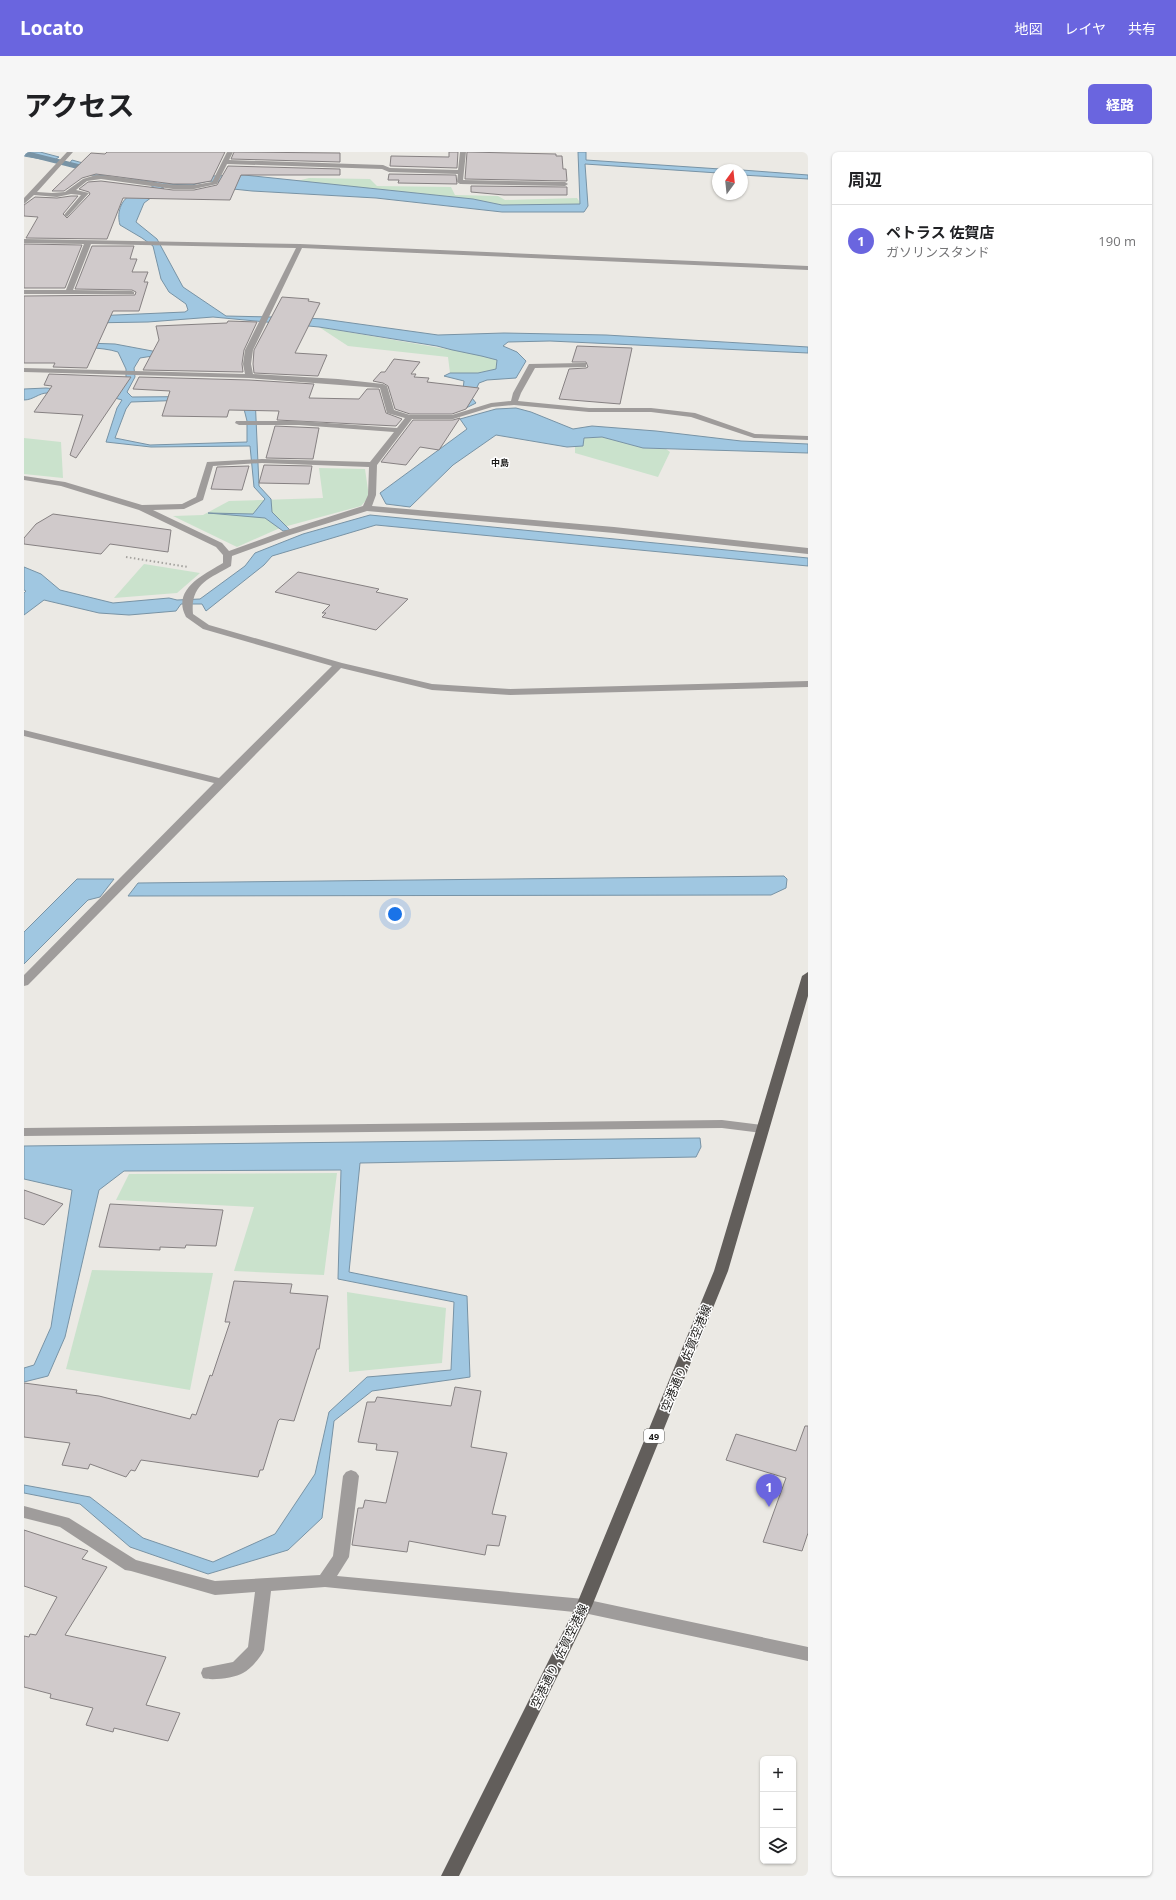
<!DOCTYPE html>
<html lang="ja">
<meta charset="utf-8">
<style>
body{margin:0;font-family:"Open Sans","Noto Sans JP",sans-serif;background:#f6f6f6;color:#202124}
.controls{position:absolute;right:12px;bottom:12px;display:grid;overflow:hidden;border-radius:6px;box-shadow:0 1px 3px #0004}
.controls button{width:36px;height:36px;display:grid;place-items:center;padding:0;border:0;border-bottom:1px solid #e0e0e0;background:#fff;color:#202124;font:20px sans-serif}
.compass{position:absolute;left:688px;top:12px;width:36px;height:36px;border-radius:50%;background:#fff;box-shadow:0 1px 3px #0004;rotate:15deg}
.you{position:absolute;left:371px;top:762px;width:14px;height:14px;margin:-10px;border:3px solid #fff;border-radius:50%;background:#1a73e8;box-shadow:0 0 0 6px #1a73e833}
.badge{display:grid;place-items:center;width:26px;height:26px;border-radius:50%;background:#6a65df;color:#fff;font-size:13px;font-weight:700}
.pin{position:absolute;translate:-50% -33px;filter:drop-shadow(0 1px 2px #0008)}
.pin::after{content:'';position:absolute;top:21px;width:14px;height:12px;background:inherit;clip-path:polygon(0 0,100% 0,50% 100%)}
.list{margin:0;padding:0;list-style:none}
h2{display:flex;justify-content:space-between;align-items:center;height:52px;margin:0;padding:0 16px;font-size:17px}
h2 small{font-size:13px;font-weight:400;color:#757577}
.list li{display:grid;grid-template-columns:26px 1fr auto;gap:12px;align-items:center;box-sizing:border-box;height:72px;padding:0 16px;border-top:1px solid #e0e0e0}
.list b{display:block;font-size:15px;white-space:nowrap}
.list p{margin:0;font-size:13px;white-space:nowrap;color:#757577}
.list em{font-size:13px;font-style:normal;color:#757577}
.icon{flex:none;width:22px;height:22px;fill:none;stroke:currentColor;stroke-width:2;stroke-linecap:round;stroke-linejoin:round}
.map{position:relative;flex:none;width:784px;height:1724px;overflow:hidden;border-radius:6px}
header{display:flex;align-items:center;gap:24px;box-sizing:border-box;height:56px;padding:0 20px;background:#6a65df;color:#fff}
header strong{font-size:19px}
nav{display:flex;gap:22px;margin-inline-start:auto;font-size:14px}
.intro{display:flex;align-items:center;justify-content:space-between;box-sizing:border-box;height:96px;padding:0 24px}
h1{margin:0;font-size:28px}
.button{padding:10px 18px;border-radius:6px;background:#6a65df;color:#fff;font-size:14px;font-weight:700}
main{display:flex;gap:24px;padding:0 24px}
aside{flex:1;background:#fff;border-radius:6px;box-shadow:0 1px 3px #0004}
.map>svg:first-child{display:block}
.green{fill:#cae2cc}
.water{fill:#a0c7e1;stroke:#7893a5;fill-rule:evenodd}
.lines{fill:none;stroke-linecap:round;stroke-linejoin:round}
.stream{stroke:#7893a5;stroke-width:5}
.building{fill:#d0cacb;stroke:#868182}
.path{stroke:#a4a29e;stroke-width:2;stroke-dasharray:1.5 2.5;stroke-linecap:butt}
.minor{fill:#9f9c9b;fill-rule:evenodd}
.major{fill:#625e5b;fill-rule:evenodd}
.labels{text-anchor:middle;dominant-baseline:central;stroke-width:3;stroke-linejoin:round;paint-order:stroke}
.far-neighbourhood-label{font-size:9px;font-weight:bold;fill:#1b1a18;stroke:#fff}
.shield{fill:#fff;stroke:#5f5f5d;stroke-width:1}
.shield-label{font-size:9px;font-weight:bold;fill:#1b1a18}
.near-street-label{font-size:12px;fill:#1b1a18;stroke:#fff}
</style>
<header>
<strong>Locato</strong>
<nav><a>地図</a><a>レイヤ</a><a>共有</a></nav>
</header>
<div class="intro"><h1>アクセス</h1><a class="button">経路</a></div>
<main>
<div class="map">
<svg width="784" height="1724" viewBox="0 0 784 1724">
<rect width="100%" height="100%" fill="#ebe9e4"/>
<!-- green -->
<g class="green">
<polygon points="285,26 346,27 353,34 427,35 431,43 474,44 481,48 553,46 557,52 478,53 449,47 273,29"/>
<polygon points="295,175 457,203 473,208 472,217 454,221 426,221 424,205 324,194"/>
<polygon points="578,285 619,296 642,297 646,300 634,325 551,301 551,295 559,294 560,286"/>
<polygon points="0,286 37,290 39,326 0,322"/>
<polygon points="295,316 341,317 345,345 337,354 256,376 213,395 149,364 179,363 205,349 299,346"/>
<polygon points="120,412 176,421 153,441 90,446"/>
<polygon points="313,1021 300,1123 210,1119 230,1055 92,1048 105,1022"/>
<polygon points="68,1118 189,1121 166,1238 42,1217"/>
<polygon points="323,1140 422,1156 418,1211 325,1220"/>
</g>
<!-- water -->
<g class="water">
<polygon points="0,0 16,0 35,5 29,9 0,4"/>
<path d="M 554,0 L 562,0 L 562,8 L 711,18 L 694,18 L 694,21 L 561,12 L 564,54 L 560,60 L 478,60 L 352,46 L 228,39 L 209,37 L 198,33 L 197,30 L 184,29 L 168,33 L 139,32 L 137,35 L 140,36 L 120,51 L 112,70 L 133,87 L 159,135 L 202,164 L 247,165 L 248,164 L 299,167 L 414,183 L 480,181 L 582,183 L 784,195 L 784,201 L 526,189 L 484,190 L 479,194 L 493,200 L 502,209 L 492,226 L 463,228 L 455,231 L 448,246 L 452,251 L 442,256 L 430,253 L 438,245 L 440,229 L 420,224 L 426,221 L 454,221 L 472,217 L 473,208 C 453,202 433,200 413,194 L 295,175 L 189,165 L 124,170 L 63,171 L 57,177 L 56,188 L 62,191 L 91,192 L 139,201 L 215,201 L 213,204 L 135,203 L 116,206 L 110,216 L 111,225 L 103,240 L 108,245 L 231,244 L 235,334 L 247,347 L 248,360 L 266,378 L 259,379 L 241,366 L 184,361 L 229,362 L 241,347 L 230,335 L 226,294 L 127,295 L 82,290 L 93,256 L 98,248 C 77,241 46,240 23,241 C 15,241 9,248 0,248 L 0,237 L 22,236 L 66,240 L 88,236 L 102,226 L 102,217 L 94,200 C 76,194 55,198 39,188 L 39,173 L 29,170 L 0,169 L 0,163 L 69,164 L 161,160 L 164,158 L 162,152 L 145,140 L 137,127 L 129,94 L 118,86 L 96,73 C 92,59 98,45 112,40 C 119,37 128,37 133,31 L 90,24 L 65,23 L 53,19 L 53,15 L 44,13 L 48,8 C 69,14 88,18 110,19 C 136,19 162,17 187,23 L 188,24 L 220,23 L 449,47 L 478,53 L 556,52 ZM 194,247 L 218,249 L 223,269 L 223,290 L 126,293 L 91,286 L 102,257 L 107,250 Z"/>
<polygon points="718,18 784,23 784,27 718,23"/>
<polygon points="492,256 507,260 549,277 568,274 632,279 717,289 784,292 784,301 619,296 578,285 560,286 559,294 543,295 472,283 429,313 386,355 362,352 356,341 443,277 436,267 472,257"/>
<polygon points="346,363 784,406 784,414 352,373 248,404 240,413 182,459 178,452 157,452 152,459 105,463 75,461 20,448 0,463 0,441 2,439 0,438 0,415 17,422 36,438 89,451 145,446 153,448 176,447 221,414 231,401 279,382"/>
<polygon points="760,724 763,727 762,736 747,743 104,744 114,731"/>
<polygon points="53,727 90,727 76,745 64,748 0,812 0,780"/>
<polygon points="676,986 677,995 672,1005 336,1011 325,1120 443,1144 446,1225 348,1239 310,1269 298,1366 264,1398 184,1422 106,1395 56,1352 0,1341 0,1333 66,1345 119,1386 189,1410 251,1382 291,1322 305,1260 343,1225 427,1218 430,1150 314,1127 317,1018 100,1019 75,1038 41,1185 24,1224 0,1230 0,1216 10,1213 27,1175 48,1038 0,1027 0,994"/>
</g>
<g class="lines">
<!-- stream -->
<polyline class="stream" points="0,1 56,15"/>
</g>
<!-- building -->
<g class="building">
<polygon points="83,0 201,0 187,29 170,32 149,32 72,22 58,26 40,39 28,39 67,1 81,2"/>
<polygon points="210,0 316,1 316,10 207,7"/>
<polygon points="425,0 434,0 433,16 366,14 367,4 425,5"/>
<polygon points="443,0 532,2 532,4 538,4 539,17 542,17 543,29 441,27"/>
<polygon points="204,14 316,17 316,23 217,23 206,48 99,46 83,87 2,86 14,65 0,64 0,53 11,45 33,46 47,44 54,44 39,62 43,66 66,42 65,40 55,37 64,30 77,29 149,38 170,38 193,33"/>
<polygon points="365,22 432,23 433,32 374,31 375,28 364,28"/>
<polygon points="447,34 543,35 543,43 480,43 447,40"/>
<polygon points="0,92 58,93 41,136 0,136"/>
<polygon points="68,94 110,94 106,107 113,107 108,120 124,120 120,130 124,130 115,159 89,159 63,216 29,215 31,211 0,211 0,144 111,143 112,140 108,138 51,137"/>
<polygon points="258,145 285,147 284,149 296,151 271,201 303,203 294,224 230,221 229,212 230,198"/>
<polygon points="204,169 233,170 220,198 218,212 219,220 119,218 135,188 132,174 203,171"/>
<polygon points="553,194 608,196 596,252 535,247 545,217 562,216 564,215 562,210 548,210"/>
<polygon points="370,207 396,210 387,222 392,222 390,225 405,226 403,230 455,236 442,257 428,262 386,262 371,257 364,234 359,231 349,229 357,220 361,220"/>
<polygon points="25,222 107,225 52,306 46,303 59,263 10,260 28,234 20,233"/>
<polygon points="115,225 225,228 290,232 285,246 335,247 343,237 355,237 362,261 378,267 372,274 253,268 255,259 205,258 203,265 138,264 146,239 109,237"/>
<polygon points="436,266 415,298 396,295 382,313 357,310 389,268 429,268"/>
<polygon points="251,274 295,276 289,307 242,306"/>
<polygon points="240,313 288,314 285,332 235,331"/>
<polygon points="225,314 218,338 187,337 193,315"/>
<polygon points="29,362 147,378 144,400 86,392 77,402 0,392 0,386 12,372"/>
<polygon points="274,420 355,437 352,440 384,447 352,478 298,465 302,461 298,461 306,453 251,440"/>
<polygon points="0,1038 17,1044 39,1052 20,1073 0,1066"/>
<polygon points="86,1052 199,1058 192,1094 162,1093 161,1096 136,1095 136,1098 75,1095"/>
<polygon points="210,1129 268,1132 266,1141 304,1144 295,1197 293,1197 270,1269 256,1267 254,1269 239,1318 236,1318 234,1325 117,1308 111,1319 107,1318 102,1325 66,1312 64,1317 38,1313 46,1291 0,1285 0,1231 53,1238 52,1241 75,1244 166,1267 168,1262 172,1263 186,1223 188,1224 206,1170 201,1170"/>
<polygon points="431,1235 457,1239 447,1295 483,1301 468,1362 482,1364 475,1394 463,1393 461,1403 385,1389 383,1400 328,1393 334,1356 339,1356 341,1348 362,1351 374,1300 352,1298 353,1292 334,1290 343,1250 351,1250 353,1245 427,1254"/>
<polygon points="781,1274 784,1274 784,1381 778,1399 739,1390 762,1326 702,1308 712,1282 772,1299"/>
<polygon points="0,1378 64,1399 58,1407 83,1415 41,1483 142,1505 122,1553 156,1561 144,1589 90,1576 89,1580 62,1573 69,1556 26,1546 27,1542 0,1535 0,1484 5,1485 6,1482 12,1483 33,1445 0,1434"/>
</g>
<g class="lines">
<!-- path -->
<polyline class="path" points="102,405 164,415"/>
<!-- minor -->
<g class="minor">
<polygon points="43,0 49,0 13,40 28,41 41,40 59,27 72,23 87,24 149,33 170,33 188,30 203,0 209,0 205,8 359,13 366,16 434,18 436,0 442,0 439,28 541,30 544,32 541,34 436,32 433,30 434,22 365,20 358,17 203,12 193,32 170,37 149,37 77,27 63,29 52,38 65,41 43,65 40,63 57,43 47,42 33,45 10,43 0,52 0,46"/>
<path d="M 0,87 L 276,92 L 784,114 L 784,118 L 278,96 L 229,198 L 227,212 L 229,222 L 314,227 L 359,232 L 363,234 L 370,258 L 386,263 L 428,263 L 467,251 L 487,249 L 489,241 L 505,212 L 559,211 L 562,211 L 562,215 L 511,216 L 497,241 L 494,249 L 565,256 L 627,256 L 671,261 L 731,282 L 784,284 L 784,288 L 730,286 L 667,265 L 627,260 L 565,260 L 490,253 L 468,255 L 429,267 L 388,267 L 353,313 L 352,343 L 348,354 L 590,375 L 784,396 L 784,402 L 590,381 L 343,359 L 266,383 L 208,404 L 207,414 C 185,427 166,432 169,462 L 185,473 L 318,511 L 408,532 L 486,537 L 784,529 L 784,535 L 486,543 L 408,538 L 317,516 L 4,833 L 0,834 L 0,823 L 190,631 L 0,584 L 0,578 L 195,626 L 308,514 L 179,477 L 162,465 C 147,437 181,422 199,411 L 199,403 L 192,395 L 115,358 L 37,334 L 0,328 L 0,324 L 41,330 L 118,353 L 158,352 L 172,345 L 183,310 L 238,307 L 346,310 L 370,280 L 275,273 L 215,273 L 211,271 L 212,269 L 275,269 L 373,276 L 381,266 L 363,261 L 356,236 L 225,226 L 0,220 L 0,216 L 221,222 L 219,212 L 221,198 L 272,96 L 67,92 L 49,138 L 108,139 L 110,140 L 110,142 L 0,142 L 0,138 L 42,138 L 60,92 L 0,91 ZM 238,311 L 345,315 L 344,343 L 339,354 L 260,379 L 205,399 L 198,391 L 129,358 L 160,357 L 179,348 L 189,314 Z"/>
<polygon points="698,968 738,973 743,974 744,977 743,980 738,981 698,976 0,984 0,976"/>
<path d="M 327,1318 L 332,1320 L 335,1324 L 325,1405 L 313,1424 L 560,1447 L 784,1495 L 784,1509 L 560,1461 L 301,1435 L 247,1439 L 240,1498 C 236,1506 227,1517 219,1521 C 211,1526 187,1529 179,1526 L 177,1521 L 179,1516 L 209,1510 L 224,1495 L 231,1440 L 191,1443 L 107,1419 L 101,1418 L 36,1375 L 0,1366 L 0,1354 L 45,1366 L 112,1408 L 191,1429 L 296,1423 L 309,1404 L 319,1324 L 322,1320 Z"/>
</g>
<!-- major -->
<polygon class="major" points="784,820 784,844 704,1119 568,1454 435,1724 417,1724 552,1454 690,1119 778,824"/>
</g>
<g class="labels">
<!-- far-neighbourhood labels -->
<g class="far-neighbourhood-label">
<text x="476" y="310">中島</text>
</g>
<!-- shield labels -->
<rect class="shield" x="620" y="1277" width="20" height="14" rx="3"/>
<g class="shield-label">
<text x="630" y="1284">49</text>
</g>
<!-- near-street labels -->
<g class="near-street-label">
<text transform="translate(662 1206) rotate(-68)">空港通り, 佐賀空港線</text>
<text transform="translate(535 1504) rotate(-64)">空港通り, 佐賀空港線</text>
</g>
</g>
</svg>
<div class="controls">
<button>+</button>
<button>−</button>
<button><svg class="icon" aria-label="layers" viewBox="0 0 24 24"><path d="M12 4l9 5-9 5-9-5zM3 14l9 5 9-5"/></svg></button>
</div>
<svg class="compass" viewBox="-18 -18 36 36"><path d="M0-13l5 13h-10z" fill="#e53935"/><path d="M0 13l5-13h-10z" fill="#757577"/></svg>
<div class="you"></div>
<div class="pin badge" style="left:745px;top:1355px">1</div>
</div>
<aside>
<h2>周辺<small></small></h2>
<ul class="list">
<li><span class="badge">1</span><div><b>ペトラス 佐賀店</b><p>ガソリンスタンド</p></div><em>190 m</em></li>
</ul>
</aside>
</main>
